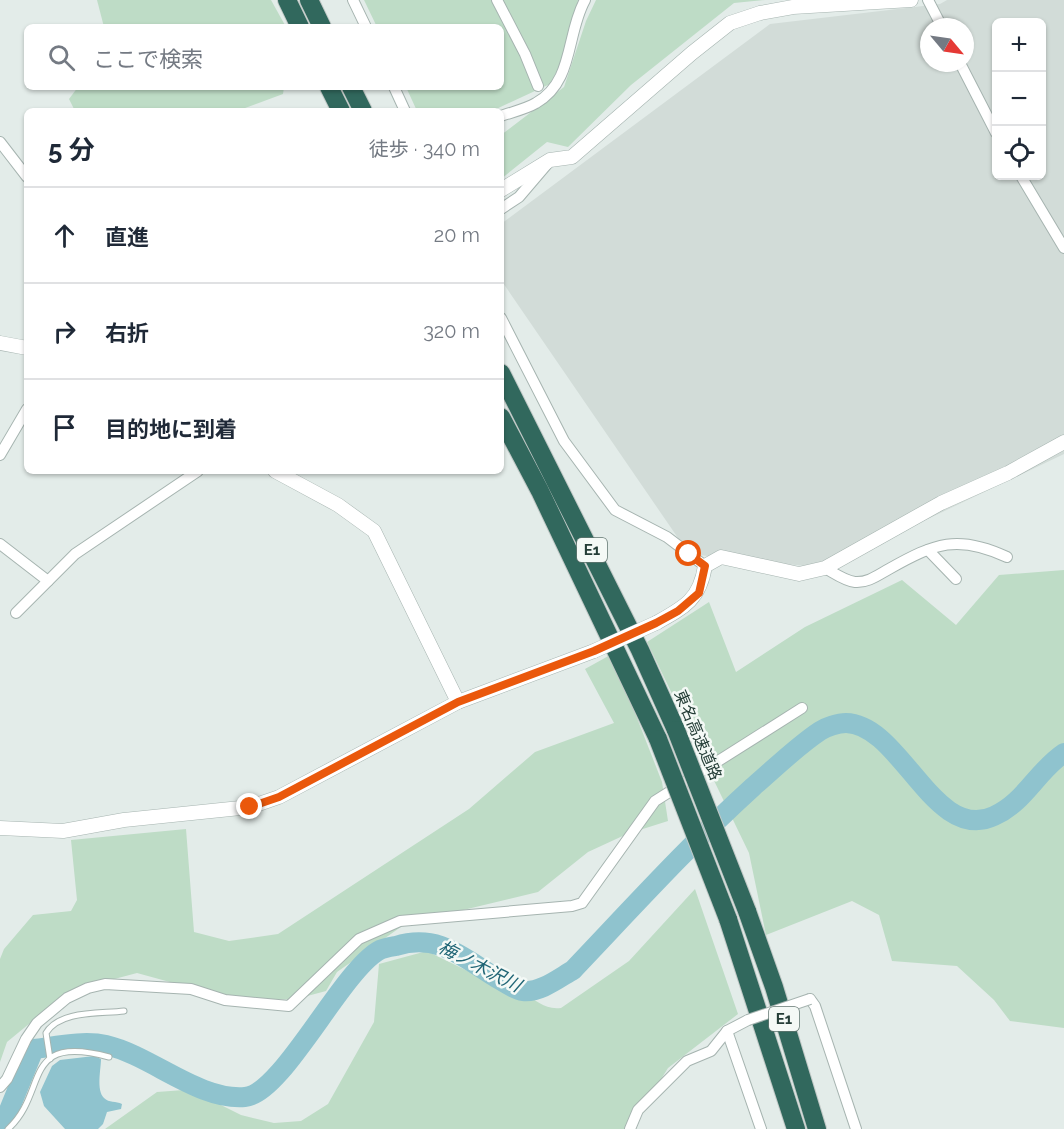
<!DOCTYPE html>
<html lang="ja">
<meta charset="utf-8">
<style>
body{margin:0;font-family:Raleway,"Noto Sans JP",sans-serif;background:#f6f6f7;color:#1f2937}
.controls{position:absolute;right:18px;top:18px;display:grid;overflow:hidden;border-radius:9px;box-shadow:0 2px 4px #0004}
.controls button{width:54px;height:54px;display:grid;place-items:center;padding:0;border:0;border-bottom:2px solid #e0e1e3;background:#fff;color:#1f2937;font:30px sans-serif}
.compass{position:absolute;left:920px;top:18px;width:54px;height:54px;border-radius:50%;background:#fff;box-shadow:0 2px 4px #0004;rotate:119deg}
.stop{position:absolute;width:18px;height:18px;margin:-14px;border:4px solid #ea580c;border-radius:50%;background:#fff}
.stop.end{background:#ea580c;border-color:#fff;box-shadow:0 2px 6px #0008}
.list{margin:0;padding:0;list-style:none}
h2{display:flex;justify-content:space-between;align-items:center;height:78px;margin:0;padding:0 24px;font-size:26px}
h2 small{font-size:20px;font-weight:400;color:#747a83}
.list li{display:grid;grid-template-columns:39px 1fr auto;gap:18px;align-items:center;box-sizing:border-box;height:96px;padding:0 24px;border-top:2px solid #e0e1e3}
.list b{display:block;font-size:22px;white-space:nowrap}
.list em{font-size:20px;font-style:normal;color:#747a83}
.icon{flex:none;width:33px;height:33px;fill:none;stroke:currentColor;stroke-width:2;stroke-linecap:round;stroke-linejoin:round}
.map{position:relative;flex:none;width:1064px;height:1129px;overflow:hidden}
.search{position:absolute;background:#fff;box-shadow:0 2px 4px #0004;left:24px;top:24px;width:480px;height:66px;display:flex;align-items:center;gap:15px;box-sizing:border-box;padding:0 21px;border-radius:9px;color:#747a83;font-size:22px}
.panel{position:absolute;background:#fff;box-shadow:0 2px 4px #0004;left:24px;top:108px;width:480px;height:366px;border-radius:9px}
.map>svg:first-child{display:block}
.built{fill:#d2dcd8;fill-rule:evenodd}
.green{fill:#bedcc6}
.water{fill:#8fc3ce}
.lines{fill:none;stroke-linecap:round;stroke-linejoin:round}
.river{stroke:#8fc3ce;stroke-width:20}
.service-casing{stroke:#a6b4b0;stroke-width:7}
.minor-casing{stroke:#a6b4b0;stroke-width:12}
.tertiary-casing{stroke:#a6b4b0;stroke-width:15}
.motorway-casing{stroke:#c2c9c7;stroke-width:20}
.service{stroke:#fff;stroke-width:5}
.minor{stroke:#fff;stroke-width:10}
.tertiary{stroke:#fff;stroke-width:14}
.motorway{stroke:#31685d;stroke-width:18}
.minor-bridge-casing{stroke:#a6b4b0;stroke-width:12;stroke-linecap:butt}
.tertiary-bridge-casing{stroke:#a6b4b0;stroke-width:15;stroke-linecap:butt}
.motorway-bridge-casing{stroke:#c2c9c7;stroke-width:20;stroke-linecap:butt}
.minor-bridge{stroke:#fff;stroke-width:10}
.tertiary-bridge{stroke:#fff;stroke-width:14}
.motorway-bridge{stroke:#31685d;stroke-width:18}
.route{stroke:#ea580c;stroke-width:8}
.labels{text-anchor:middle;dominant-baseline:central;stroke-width:5;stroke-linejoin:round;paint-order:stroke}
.shield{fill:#f4f9f6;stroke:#627570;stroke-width:1.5}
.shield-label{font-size:15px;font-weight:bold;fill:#243d37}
.street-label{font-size:16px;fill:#243d37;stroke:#f4f9f6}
.water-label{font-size:18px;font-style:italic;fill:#216676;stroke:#f4f9f6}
</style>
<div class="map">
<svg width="1064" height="1129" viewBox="0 0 1064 1129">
<rect width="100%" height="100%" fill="#e3ece9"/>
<!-- built -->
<path class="built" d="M 947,0 L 1064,0 L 1064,454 L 825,568 L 689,554 L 501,280 L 501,224 L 770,24 L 940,4 ZM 996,22 L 1042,22 L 1042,176 L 996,176 ZM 929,27 L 965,27 L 965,63 L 929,63 Z"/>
<!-- green -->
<g class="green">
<polygon points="97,0 271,0 286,27 104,27"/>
<polygon points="364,0 578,0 564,57 550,84 492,111 417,111 406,87 501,87 501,27 377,27"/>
<polygon points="596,0 765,0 734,3 631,85 568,147 547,142 501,179 501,135 564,87 586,21"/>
<polygon points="78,87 284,87 283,94 237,111 75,111 69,99"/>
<polygon points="1064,570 1064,1028 1010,1021 994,1000 957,966 892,961 879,915 852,901 766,935 749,853 647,642 709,602 736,672 805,627 902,580 956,625 999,575"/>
<polygon points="612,654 662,782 668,821 627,834 588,852 538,892 405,924 337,972 326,991 296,999 239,1001 137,973 69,991 7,1042 0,1062 0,959 4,949 33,915 71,911 77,900 71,840 186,829 194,932 229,941 278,934 469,809 535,752 614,723 585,669"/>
<path d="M 695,889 L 738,1014 L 668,1068 L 630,1129 L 105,1129 L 157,1092 L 184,1090 L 209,1099 L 241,1115 L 274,1123 L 301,1121 L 328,1104 L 374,1022 L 379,964 L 427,951 C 459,967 489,982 523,994 C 538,1000 544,1010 561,1008 L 629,961 Z"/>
</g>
<!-- water -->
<path class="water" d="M 94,1056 L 101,1059 C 101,1069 96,1090 104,1098 C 109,1103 116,1101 122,1104 L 121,1109 L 107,1112 L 103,1124 L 98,1129 L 65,1129 L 44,1106 L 40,1092 L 52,1066 L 60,1060 Z"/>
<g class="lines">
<!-- river -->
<path class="river" d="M 0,1121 L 5,1120 L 34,1049 C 57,1046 84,1040 106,1045 C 152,1056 199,1101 245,1097 C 282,1094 340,974 378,951 C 383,948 390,947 396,946 C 437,933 461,956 495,977 C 502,981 514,990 523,991 C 540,993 559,978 573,970 C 632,908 690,844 754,786 C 775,768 796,747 820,731 C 826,727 838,723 846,723 C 901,724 934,844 994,816 C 1025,802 1037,771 1064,753"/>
<!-- service casing -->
<g class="service-casing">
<g id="service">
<path d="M 50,1059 L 46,1033 C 60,1010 100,1014 124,1011"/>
<path d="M 8,1129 C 49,1092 20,1033 109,1057"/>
</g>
</g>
<!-- minor casing -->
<g class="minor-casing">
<g id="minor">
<polyline points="353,0 366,27"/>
<polyline points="497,0 525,54 538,86"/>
<polyline points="928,0 942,27"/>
<polyline points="960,63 996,133"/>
<polyline points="394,87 405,111"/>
<path d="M 501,116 C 512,112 526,109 536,103 C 574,82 566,34 585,0"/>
<polyline points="0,142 27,177"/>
<polyline points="1021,176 1064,248"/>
<polyline points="501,209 519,197 548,163"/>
<polyline points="501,318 564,441 615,510 667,537 705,566"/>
<polyline points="0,455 27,409"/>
<polyline points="0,544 48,581"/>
<polyline points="928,550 956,579"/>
<path d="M 825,568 C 834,573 845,581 855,582 C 868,583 878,575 889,569 C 935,543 958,534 1007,557"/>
<polyline points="16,613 75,554 198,471"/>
<polyline points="810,999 815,1006 856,1129"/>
<polyline points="727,1031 761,1129"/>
<polyline points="0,1087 7,1079 26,1039 37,1023 67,998 88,988 105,984 191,989 225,1000 289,1006 359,939 400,921 572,906 582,903 655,801 802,708"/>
<polyline points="630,1129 638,1110 687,1061 711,1051 727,1031 748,1020"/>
</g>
</g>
<!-- tertiary casing -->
<g class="tertiary-casing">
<g id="tertiary">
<polyline points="501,190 550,160 572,157 692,53 730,23 760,13 793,7 911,0"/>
<polyline points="0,343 27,348"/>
<polyline points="275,471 338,505 374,531 458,702"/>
<path d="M 656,623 C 685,607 700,599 705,566 L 721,557 L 799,574 L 825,568 L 941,503 L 1008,473 L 1064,442"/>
<polyline points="0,828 63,831 124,820 250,807 279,797 458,702 594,651"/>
</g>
</g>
<!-- motorway casing -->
<g class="motorway-casing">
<g id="motorway">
<polyline points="287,0 300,27"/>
<polyline points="309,0 322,27"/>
<polyline points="329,87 341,111"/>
<polyline points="351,87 363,111"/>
<polyline points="501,373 640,650 676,730"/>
<polyline points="501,417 540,491 658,739"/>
<polyline points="747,911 774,987 817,1129"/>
<polyline points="728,919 796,1129"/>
</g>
</g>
<!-- service -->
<use href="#service" class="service"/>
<!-- minor -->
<use href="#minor" class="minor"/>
<!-- tertiary -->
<use href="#tertiary" class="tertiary"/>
<!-- motorway -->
<use href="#motorway" class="motorway"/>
<!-- minor-bridge casing -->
<g class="minor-bridge-casing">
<polyline id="minor-bridge" points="748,1020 810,999"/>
</g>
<!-- tertiary-bridge casing -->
<g class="tertiary-bridge-casing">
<polyline id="tertiary-bridge" points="594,651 656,623"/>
</g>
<!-- motorway-bridge casing -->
<g class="motorway-bridge-casing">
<g id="motorway-bridge">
<polyline points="676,730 747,911"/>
<polyline points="658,739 728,919"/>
</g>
</g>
<!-- minor-bridge -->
<use href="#minor-bridge" class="minor-bridge"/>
<!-- tertiary-bridge -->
<use href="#tertiary-bridge" class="tertiary-bridge"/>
<!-- motorway-bridge -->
<use href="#motorway-bridge" class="motorway-bridge"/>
</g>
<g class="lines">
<!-- route -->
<polyline class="route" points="250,807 279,797 458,702 594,651 656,623 678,611 699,593 705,566 689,554"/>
</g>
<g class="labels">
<!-- shield labels -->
<g class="shield">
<rect x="577" y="538" width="30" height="24" rx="4.5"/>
<rect x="769" y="1007" width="30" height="24" rx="4.5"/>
</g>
<g class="shield-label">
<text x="592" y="550">E1</text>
<text x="784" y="1019">E1</text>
</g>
<!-- street labels -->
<g class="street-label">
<text transform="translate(698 735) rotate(67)">東名高速道路</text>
</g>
<!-- water labels -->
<g class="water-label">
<text transform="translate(480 966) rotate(27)">梅ノ木沢川</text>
</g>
</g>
</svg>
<div class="controls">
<button>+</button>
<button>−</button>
<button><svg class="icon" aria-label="locate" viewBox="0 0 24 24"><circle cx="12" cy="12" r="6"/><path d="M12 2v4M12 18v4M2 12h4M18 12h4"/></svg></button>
</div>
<svg class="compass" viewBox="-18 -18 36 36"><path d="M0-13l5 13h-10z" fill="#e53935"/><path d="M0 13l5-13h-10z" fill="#747a83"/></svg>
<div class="stop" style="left:689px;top:554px"></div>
<div class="stop end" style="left:250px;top:807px"></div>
<div class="search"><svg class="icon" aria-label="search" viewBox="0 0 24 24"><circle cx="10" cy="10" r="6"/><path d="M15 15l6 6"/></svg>ここで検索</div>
<section class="panel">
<h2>5 分<small>徒歩 · 340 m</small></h2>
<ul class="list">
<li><svg class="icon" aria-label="ahead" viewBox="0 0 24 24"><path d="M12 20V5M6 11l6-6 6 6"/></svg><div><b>直進</b></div><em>20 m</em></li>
<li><svg class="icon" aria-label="right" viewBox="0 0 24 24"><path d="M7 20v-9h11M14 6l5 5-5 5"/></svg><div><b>右折</b></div><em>320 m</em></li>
<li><svg class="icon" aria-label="arrive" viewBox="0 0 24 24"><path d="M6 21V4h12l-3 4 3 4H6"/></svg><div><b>目的地に到着</b></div></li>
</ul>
</section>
</div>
